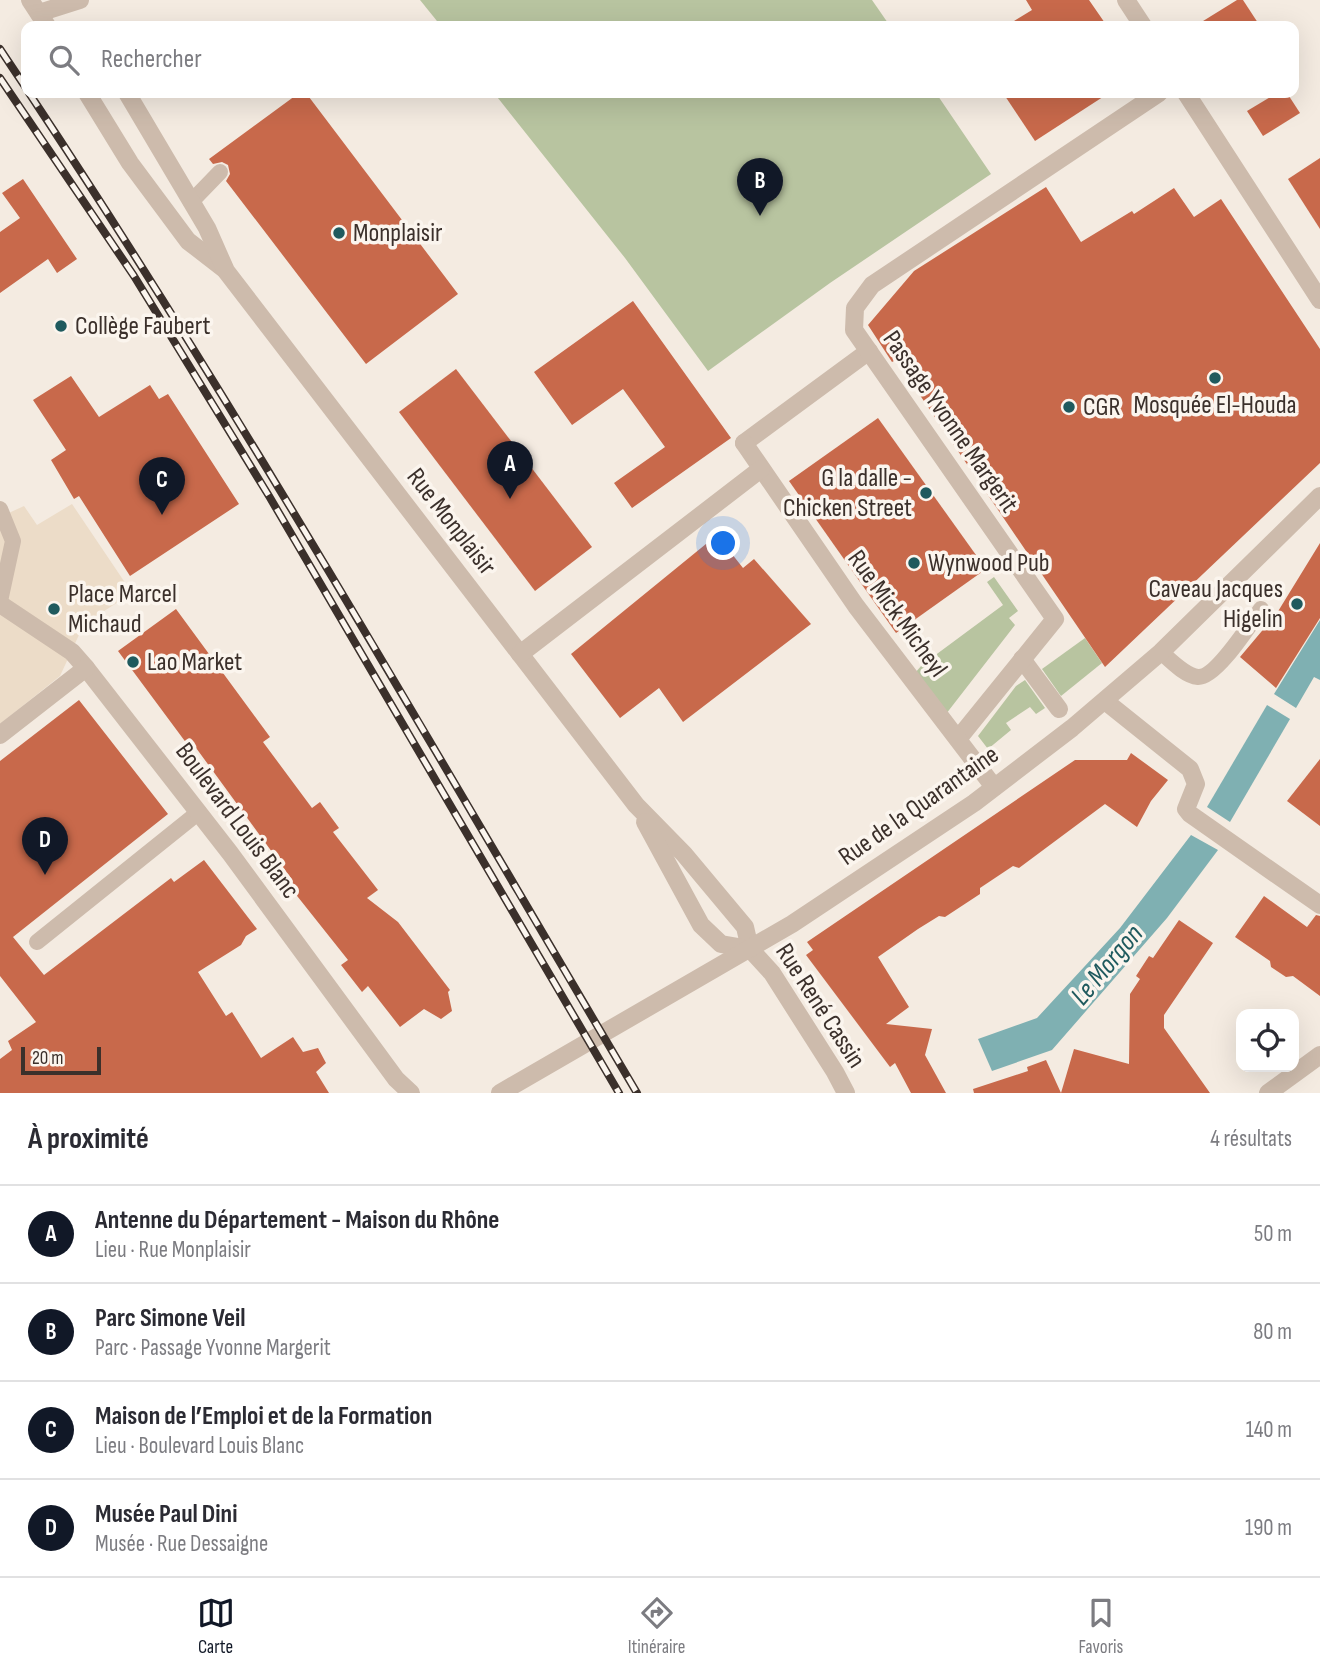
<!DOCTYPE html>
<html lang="fr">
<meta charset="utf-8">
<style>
body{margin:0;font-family:"Sofia Sans Condensed",sans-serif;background:#f2f2f3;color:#2b2b33}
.controls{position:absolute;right:21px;bottom:21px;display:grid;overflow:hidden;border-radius:14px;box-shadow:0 7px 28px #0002}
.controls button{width:63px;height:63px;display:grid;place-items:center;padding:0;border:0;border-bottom:2px solid #e1e1e2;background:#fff;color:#2b2b33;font:35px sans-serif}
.scale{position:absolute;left:21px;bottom:18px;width:80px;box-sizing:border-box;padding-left:7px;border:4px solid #3b302b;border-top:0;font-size:19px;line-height:24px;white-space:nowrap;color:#3b302b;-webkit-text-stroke:5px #fbf5ee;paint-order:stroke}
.you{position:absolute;left:724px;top:544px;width:24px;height:24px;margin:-18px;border:5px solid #fff;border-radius:50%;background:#1a73e8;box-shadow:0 0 0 10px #1a73e833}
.badge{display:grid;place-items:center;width:46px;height:46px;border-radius:50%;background:#111827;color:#fff;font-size:23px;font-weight:700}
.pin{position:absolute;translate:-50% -58px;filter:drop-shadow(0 2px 4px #0008)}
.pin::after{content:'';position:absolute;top:37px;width:24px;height:21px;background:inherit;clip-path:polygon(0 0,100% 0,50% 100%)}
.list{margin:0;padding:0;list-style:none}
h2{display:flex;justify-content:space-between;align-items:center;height:91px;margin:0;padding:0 28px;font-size:30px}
h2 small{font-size:23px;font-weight:400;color:#7c7c81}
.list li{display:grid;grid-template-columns:46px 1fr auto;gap:21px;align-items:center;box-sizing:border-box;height:98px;padding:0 28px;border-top:2px solid #e1e1e2}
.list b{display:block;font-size:26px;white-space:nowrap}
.list p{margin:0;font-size:23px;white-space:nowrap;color:#7c7c81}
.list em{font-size:23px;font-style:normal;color:#7c7c81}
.icon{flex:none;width:38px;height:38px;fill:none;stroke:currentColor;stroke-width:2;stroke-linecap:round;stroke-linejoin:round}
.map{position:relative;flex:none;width:1320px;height:1093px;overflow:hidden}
.search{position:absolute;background:#fff;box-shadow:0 7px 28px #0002;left:21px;right:21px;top:21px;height:77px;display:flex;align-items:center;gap:18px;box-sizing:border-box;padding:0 24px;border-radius:14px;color:#7c7c81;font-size:26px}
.sheet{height:483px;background:#fff}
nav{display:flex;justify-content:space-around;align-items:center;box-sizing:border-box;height:98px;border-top:2px solid #e1e1e2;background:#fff;font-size:19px;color:#7c7c81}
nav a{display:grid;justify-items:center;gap:4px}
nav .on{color:#111827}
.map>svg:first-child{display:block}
.green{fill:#b8c4a0}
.plaza{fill:#ecdcc8}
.water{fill:#7fb0b2}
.building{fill:#c8694b}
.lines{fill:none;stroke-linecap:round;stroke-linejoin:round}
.service{stroke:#cdbbac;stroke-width:16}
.pedestrian{stroke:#cdbbac;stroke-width:18}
.minor{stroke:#cdbbac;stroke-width:18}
.tertiary{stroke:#cdbbac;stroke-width:18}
.rail-casing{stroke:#3b302b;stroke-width:8}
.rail{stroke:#fbf5ee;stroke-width:5;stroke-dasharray:16;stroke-linecap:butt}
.poi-dot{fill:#1f5a5e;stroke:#fbf5ee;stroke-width:2.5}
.labels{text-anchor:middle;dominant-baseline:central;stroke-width:7;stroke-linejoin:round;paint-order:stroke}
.poi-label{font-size:26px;fill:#3b302b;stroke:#fbf5ee;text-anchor:start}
.street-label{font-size:26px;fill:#3b302b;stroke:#fbf5ee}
.water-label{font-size:28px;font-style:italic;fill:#1f5a5e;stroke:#fbf5ee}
</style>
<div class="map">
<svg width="1320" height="1093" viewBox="0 0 1320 1093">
<rect width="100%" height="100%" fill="#f4ebe1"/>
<!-- green -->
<g class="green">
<polygon points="420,0 872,0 890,26 441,26"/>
<polygon points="494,93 936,93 991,174 830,283 708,371 625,258"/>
<polygon points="994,577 1018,611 1009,618 1015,625 946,714 915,673 922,665 1003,605 987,582"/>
<polygon points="1085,638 1102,663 1061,696 1042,669"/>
<polygon points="1025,680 1045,708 1036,714 1030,707 1006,723 1011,730 988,749 978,736 1016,686"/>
</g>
<!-- plaza -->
<polygon class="plaza" points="72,504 132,593 84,624 60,676 0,724 0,517 24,506 37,525"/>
<!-- water -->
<g class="water">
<polygon points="1320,620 1320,680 1314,677 1296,708 1274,694"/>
<polygon points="1267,705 1290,719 1230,822 1207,807"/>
<polygon points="1191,835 1218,850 1167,918 1052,1050 992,1071 978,1039 1037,1018 1120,928"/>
</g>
<!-- building -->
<g class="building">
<polygon points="1026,0 1089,0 1107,26 1006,26 1032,10"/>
<polygon points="1237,0 1243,0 1260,26 1195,26"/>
<polygon points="299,93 306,93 458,294 366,364 226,181 230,174 228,165 222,162 213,164 209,159"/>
<polygon points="1003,93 1109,93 1035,141"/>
<polygon points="1277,93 1287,93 1300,113 1263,136 1247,111"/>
<polygon points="1320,158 1320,229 1288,179"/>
<polygon points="23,179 77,259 57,273 48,259 0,293 0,232 20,218 2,193"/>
<polygon points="1046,187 1081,242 1132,211 1134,214 1174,188 1194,217 1221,199 1320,349 1320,463 1105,667 896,360 892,362 868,325 914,271"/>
<polygon points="633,301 731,438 632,508 614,483 665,447 623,389 572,425 534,372"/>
<polygon points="456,369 592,547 535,591 399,412"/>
<polygon points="71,376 99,417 150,385 159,399 168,394 239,504 130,576 79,496 74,499 51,460 66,450 33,400"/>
<polygon points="878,418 986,569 896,633 789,481"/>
<polygon points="717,535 743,568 754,559 811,624 683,722 659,688 620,718 571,654"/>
<polygon points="1320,543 1320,618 1276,688 1240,657 1277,613"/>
<polygon points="176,609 270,737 263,742 312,808 320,802 339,828 333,832 378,890 367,898 398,922 450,990 448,992 452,1011 441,1019 424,1009 400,1027 368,986 362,992 341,965 348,960 286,882 291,878 191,741 187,744 118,651"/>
<polygon points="79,700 168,814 13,937 44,975 171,878 174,882 204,860 257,929 246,936 241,945 198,972 226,1016 232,1012 261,1058 293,1037 303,1052 318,1048 326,1063 316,1072 329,1093 0,1093 0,1059 12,1050 8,1041 36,1022 0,976 0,761"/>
<polygon points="1131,753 1168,780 1151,801 1137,827 1105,804 1019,868 1013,866 980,888 980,894 945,917 939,916 918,929 878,957 909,1007 886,1024 932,1029 925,1055 946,1093 911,1093 895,1063 890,1067 806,955 813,950 807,942 1075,760 1127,760"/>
<polygon points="1320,759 1320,826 1287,801"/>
<polygon points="1264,896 1307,927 1316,915 1320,916 1320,996 1293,976 1286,977 1271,967 1270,961 1235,937"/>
<polygon points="1179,920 1213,943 1164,1015 1164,1028 1210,1093 1061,1093 1074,1049 1129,1064 1130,994 1140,979 1136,976 1149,956 1153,958"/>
<polygon points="1046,1060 1061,1093 974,1093 973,1089 1028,1071 1027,1067"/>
</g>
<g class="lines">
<!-- service -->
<g class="service">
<polyline points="191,202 220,172"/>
<polyline points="0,509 13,541 0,601"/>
<path d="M 1161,652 C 1170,660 1185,676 1198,677 C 1216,678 1250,624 1261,609"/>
<polyline points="37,942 199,812"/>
</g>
<!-- pedestrian -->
<g class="pedestrian">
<polyline points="744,443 869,351"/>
<polyline points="1022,659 1059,709"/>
<polyline points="958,739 1055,619 854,330 855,308 872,285 1159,93"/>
</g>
<!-- minor -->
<g class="minor">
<polyline points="30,0 47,26"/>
<polyline points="1126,0 1143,26"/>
<polyline points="39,13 80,0"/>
<polyline points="87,93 130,163 188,241 223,268"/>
<polyline points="127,93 207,228 226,271 636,805 684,854 745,927 750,949 772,973 835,1072 846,1093"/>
<polyline points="1186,93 1320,300"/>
<polyline points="744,443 856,606 994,787"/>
<polyline points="0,604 72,652 86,668 230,853 396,1079 411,1093"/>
<polyline points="520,654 761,469"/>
<polyline points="1105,701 1190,769 1196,784 1186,809 1190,814 1320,905"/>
<polyline points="0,735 86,668"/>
<polyline points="645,822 701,925 721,944 750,949"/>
<polyline points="500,1093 792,924 974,803 1072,728 1161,652 1320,496"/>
</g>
<!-- tertiary -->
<polyline class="tertiary" points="1268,1093 1320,1055"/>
<!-- rail casing -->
<g class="rail-casing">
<g id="rail">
<polyline points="0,49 26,88"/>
<polyline points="0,78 134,276 269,496 619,1093"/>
<path d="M 29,93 C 245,418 438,757 637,1093"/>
</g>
</g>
<!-- rail -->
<use href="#rail" class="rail"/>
</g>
<!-- markers -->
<g class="poi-dot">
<circle cx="339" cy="233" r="7"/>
<circle cx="61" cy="326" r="7"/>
<circle cx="1215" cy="378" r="7"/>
<circle cx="1069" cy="407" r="7"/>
<circle cx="926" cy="493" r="7"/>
<circle cx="914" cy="563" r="7"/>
<circle cx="1297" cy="604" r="7"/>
<circle cx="54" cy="609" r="7"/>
<circle cx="133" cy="662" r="7"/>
</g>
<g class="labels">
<!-- poi labels -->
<g class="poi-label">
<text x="353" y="233">Monplaisir</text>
<text x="75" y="326">Collège Faubert</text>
<text x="1215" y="405" text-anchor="middle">Mosquée El-Houda</text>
<text x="1083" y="407">CGR</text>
<text x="912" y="478" text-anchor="end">G la dalle -<tspan x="912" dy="30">Chicken Street</tspan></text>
<text x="928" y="563">Wynwood Pub</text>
<text x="1283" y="589" text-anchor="end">Caveau Jacques<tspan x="1283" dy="30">Higelin</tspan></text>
<text x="68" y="594">Place Marcel<tspan x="68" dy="30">Michaud</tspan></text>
<text x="147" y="662">Lao Market</text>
</g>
<!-- street labels -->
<g class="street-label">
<text transform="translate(950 422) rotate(55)">Passage Yvonne Margerit</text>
<text transform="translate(451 522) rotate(52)">Rue Monplaisir</text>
<text transform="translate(897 614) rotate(54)">Rue Mick Micheyl</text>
<text transform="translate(919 806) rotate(-35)">Rue de la Quarantaine</text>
<text transform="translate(237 821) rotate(53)">Boulevard Louis Blanc</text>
<text transform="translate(820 1006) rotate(57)">Rue René Cassin</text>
</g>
<!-- water labels -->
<g class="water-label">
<text transform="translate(1107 965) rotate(-50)">Le Morgon</text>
</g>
</g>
</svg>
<div class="controls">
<button><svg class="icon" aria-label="locate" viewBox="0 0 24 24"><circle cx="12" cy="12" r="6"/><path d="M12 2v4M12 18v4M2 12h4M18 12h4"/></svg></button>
</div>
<div class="scale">20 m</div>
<div class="you"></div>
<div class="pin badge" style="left:510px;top:499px">A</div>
<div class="pin badge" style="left:760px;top:216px">B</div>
<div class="pin badge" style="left:162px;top:515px">C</div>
<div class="pin badge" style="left:45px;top:875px">D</div>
<div class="search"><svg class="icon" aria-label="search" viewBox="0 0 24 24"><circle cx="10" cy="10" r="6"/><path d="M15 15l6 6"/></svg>Rechercher</div>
</div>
<section class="sheet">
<h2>À proximité<small>4 résultats</small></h2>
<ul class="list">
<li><span class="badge">A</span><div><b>Antenne du Département - Maison du Rhône</b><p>Lieu · Rue Monplaisir</p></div><em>50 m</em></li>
<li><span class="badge">B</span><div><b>Parc Simone Veil</b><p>Parc · Passage Yvonne Margerit</p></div><em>80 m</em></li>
<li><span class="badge">C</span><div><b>Maison de l’Emploi et de la Formation</b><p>Lieu · Boulevard Louis Blanc</p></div><em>140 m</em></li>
<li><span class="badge">D</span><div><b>Musée Paul Dini</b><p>Musée · Rue Dessaigne</p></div><em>190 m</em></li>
</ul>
</section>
<nav>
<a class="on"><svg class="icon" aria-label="map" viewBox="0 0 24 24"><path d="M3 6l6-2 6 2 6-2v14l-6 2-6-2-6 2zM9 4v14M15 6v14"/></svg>Carte</a>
<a><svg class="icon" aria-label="directions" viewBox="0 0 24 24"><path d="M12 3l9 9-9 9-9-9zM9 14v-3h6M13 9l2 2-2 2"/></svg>Itinéraire</a>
<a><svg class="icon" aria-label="saved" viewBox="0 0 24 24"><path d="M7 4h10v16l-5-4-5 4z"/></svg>Favoris</a>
</nav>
